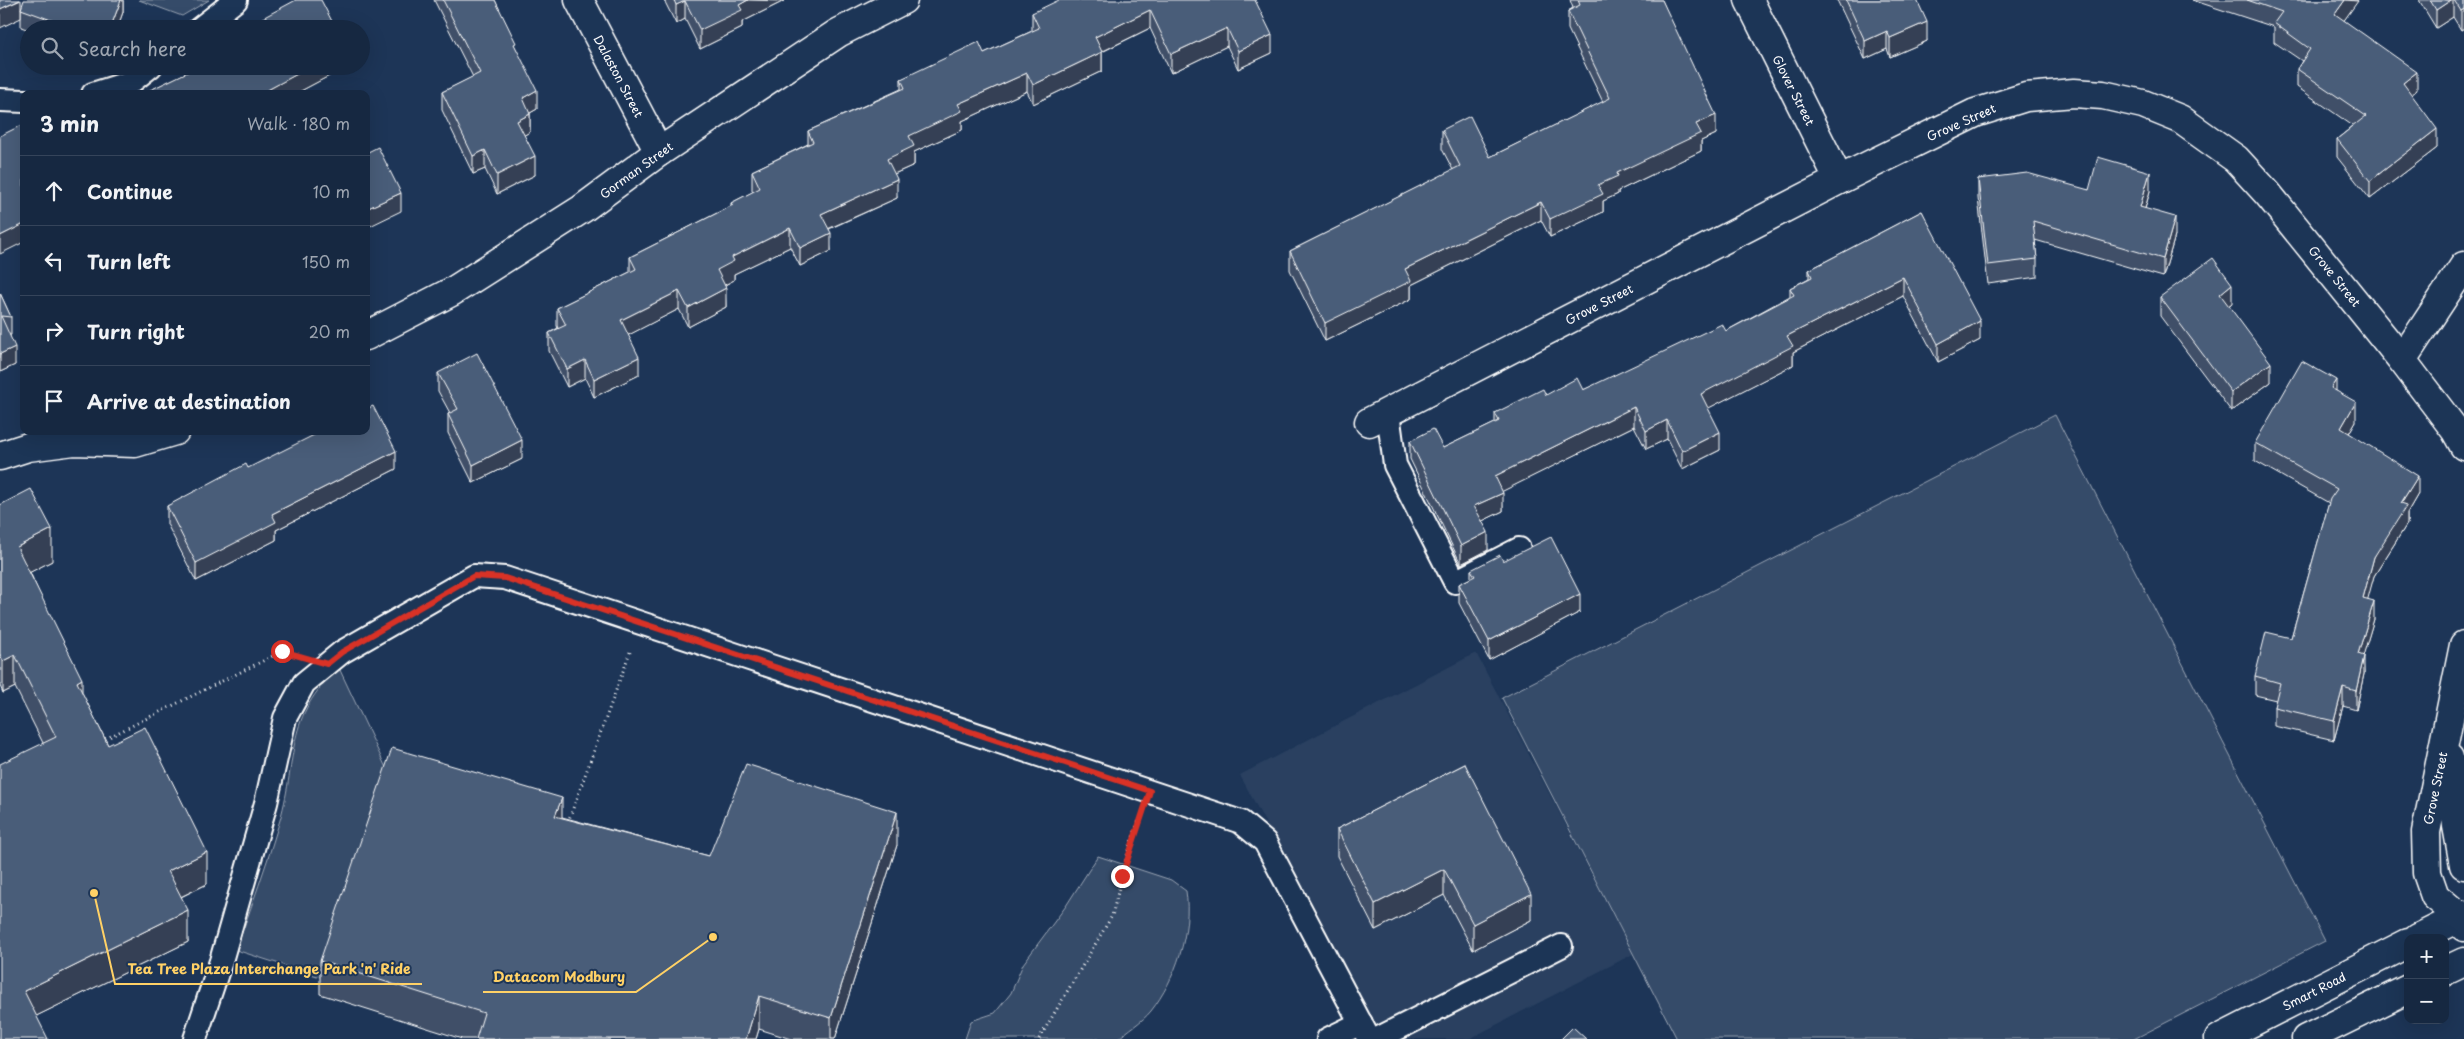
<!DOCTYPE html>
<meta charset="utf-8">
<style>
body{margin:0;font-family:"Playpen Sans",sans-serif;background:#23344c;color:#f1f3f6}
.controls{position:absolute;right:15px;bottom:15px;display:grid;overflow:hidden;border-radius:10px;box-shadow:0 5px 20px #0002}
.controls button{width:45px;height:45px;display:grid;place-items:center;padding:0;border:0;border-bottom:1px solid #35445a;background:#162841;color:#f1f3f6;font:25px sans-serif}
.stop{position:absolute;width:15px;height:15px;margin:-11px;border:4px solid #d93025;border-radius:50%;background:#fff}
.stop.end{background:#d93025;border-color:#fff;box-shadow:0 1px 5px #0008}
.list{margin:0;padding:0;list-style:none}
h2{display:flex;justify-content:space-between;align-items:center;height:65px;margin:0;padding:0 20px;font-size:21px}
h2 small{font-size:16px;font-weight:400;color:#9ea6b1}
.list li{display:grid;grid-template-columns:32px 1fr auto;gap:15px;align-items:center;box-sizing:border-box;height:70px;padding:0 20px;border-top:1px solid #35445a}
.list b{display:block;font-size:19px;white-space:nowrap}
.list em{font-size:16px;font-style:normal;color:#9ea6b1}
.icon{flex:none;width:28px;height:28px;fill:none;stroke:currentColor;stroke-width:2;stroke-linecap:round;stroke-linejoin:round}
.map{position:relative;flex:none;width:2464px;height:1039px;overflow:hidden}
.search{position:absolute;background:#162841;box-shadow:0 5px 20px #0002;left:20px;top:20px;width:350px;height:55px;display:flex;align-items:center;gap:12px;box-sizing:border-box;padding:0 18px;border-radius:28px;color:#9ea6b1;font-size:19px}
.panel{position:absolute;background:#162841;box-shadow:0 5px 20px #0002;left:20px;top:90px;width:350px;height:345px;border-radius:10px}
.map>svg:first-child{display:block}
.built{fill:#2a4161}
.green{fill:#364b69;stroke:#9aa5b4}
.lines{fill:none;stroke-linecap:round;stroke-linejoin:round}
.lane-casing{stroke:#fff;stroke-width:26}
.street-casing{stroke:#fff;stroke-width:31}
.secondary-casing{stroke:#fff;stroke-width:31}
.path{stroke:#fff;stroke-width:3;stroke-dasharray:1 4;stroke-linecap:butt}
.lane{stroke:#1d3557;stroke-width:22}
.street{stroke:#1d3557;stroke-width:28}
.secondary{stroke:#1d3557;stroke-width:28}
.wall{fill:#405068;stroke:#fff}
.shaded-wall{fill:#344155;stroke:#fff}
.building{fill:#4a5d79;stroke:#fff}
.route{stroke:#d93025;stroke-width:6}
.labels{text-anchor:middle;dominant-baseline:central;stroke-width:4;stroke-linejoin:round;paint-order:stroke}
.street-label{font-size:12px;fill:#fff;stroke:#1d3557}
.leader{fill:none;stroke:#ffd166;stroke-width:2}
.callout-dot{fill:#ffd166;stroke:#1d3557;stroke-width:2}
.callout-label{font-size:14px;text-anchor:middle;font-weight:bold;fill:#ffd166;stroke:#1d3557;stroke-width:4;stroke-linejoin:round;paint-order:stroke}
</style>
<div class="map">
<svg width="2464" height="1039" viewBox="0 0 2464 1039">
<rect width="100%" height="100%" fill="#1d3557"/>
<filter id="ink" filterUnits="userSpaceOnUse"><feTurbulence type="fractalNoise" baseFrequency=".02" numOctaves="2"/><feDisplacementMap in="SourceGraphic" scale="10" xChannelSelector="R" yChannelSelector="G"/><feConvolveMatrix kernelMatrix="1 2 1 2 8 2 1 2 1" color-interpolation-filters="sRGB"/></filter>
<g filter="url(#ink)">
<!-- built -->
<polygon class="built" points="1476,653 1633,954 1469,1039 1381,1039 1240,775"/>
<!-- green -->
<g class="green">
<polygon points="139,0 209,0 182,16"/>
<polygon points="2055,415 2325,941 2134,1039 1677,1039 1502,698"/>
<path d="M 339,668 L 388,772 L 320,977 L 236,950 C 251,907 267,864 280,820 C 298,757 284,717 339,668 Z"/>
<path d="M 1098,856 L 1171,880 L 1186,891 C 1192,931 1176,979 1151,1011 C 1142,1022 1128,1030 1118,1039 L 965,1039 L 971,1021 L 995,1013 L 1011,993 L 1023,964 L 1066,906 Z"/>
</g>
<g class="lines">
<!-- lane casing -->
<g class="lane-casing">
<g id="lane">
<polyline points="199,29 236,0"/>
<polyline points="93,94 131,82 151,66"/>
<polyline points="0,100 24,101"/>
<polyline points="1388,413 1395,465 1455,582 1519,549"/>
<polyline points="195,1039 221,961 266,803 285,718 304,683 342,652 474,576 505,578 1241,822 1265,842 1369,1039"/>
<polyline points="1328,1039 1361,1023"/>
<polyline points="1377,1039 1561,946"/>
</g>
</g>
<!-- street casing -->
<g class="street-casing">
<g id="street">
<polyline points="579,0 659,152"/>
<polyline points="1749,0 1839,180"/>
<polyline points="366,336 453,291 582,209 659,152 838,33 903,0"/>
<polyline points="2402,360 2464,266"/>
<polyline points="1369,422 1839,180 1975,113 2026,97 2074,93 2103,95 2143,104 2180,119 2236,159 2268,194 2402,360 2455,430 2464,446"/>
<polyline points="0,456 28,447 74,441 135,443 175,431"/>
<polyline points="2464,645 2426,832 2427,873 2435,896 2460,917 2464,927"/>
<polyline points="2449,758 2457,826 2464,865"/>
</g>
</g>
<!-- secondary casing -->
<g class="secondary-casing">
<g id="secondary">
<polyline points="2418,938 2464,915"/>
<polyline points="2445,971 2464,962"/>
<polyline points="2219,1039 2408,943"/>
<polyline points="2306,1039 2408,989"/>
</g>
</g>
<!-- path -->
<g class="path">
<polyline points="101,741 283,651 291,653"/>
<polyline points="568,822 630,652"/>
<polyline points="1039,1039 1112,916 1129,848 1139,821"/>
</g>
<!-- lane -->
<use href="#lane" class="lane"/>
<!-- street -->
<use href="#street" class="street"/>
<!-- secondary -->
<use href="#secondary" class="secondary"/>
</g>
<!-- wall -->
<g class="wall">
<polygon points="123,0 123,12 117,29 29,29 29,30 21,27 21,9"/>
<polygon points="434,0 495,0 516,49 537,109 530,113 530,132 524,135 535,175 497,194 485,169 473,174 442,110 442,92 473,77"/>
<polygon points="664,0 784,0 784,1 742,22 742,28 700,49 685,19 676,24"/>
<polygon points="1255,0 1272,53 1238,69 1227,46 1171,73 1150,28 1102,52 1102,71 1033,104 1027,91 962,121 962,130 914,152 914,165 894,174 897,198 829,229 831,251 800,266 790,247 734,274 734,280 725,285 726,307 688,327 679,309 628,335 639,375 594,397 585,378 567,387 549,351 549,333 558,328 557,326 557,308 630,272 630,257 731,206 731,203 753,192 752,190 752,171 808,144 808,131 901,89 901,79 984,53 1032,31 1032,13"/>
<polygon points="1570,0 1662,0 1716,134 1701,141 1701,151 1618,191 1618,194 1603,201 1603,212 1550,237 1541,220 1411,285 1411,299 1325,341 1290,270 1290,251 1453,170 1442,149 1442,130 1490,157 1603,102 1568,29 1568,11 1573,8"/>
<polygon points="1837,0 1917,0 1927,41 1890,57 1887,49 1865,59"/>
<polygon points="2192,0 2358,0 2344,20 2417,90 2411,95 2437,148 2370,199 2337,157 2337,139 2353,126 2297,87 2297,69 2302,61 2274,42 2274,27"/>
<polygon points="2419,0 2464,0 2464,28 2461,30 2453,17 2436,28"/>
<polygon points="192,66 346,66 346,67 295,94 142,94 192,70"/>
<polygon points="1978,179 2089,190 2150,191 2145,209 2175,236 2163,277 2035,240 2037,259 2037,277 1988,284 1978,198"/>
<polygon points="1922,211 1980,340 1938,362 1903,296 1793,352 1793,365 1708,408 1720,450 1682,469 1667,439 1646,449 1634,426 1502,491 1503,511 1482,521 1488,550 1461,564 1410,459 1410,441 1443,448 1495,423 1495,413 1546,395 1583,390 1726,331 1790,296 1790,288 1809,278 1809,270"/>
<polygon points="0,293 11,317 11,335 10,335 15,365 0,372"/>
<polygon points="2160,297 2232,303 2229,306 2271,382 2231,411 2160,316"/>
<polygon points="438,373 522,459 473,483 448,433 448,414 450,413 438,391"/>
<polygon points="2336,391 2356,421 2349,433 2418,494 2407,513 2407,524 2374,576 2367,599 2374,619 2363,655 2364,674 2356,710 2343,706 2334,740 2274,726 2274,707 2276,700 2255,695 2255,676 2291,638 2329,503 2255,461 2255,443"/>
<polygon points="248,468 396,469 276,530 276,540 196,581 167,524 167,506"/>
<polygon points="0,505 52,561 30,572 82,693 108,745 207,884 181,897 188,942 36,1016 0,1039 43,743 15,687 3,693 0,686"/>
<polygon points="1471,570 1580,612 1489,660 1459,603 1459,584 1471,578"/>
<polygon points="1465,764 1531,920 1473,950 1444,895 1375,930 1337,856 1337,829"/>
<polygon points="562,817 709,856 897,845 835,1039 791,1039 759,1029 756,1039 462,1039 320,994 320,961"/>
</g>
<!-- shaded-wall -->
<g class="shaded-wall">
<polygon points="21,0 21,18 0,28 0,9"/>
<polygon points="121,0 123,0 123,12 117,29 110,29"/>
<polygon points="748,0 784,1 742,22 742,28 700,49 700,30 739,5"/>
<polygon points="2345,0 2358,1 2335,33 2335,14"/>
<polygon points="2451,0 2453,0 2453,17 2436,28 2436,10"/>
<polygon points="685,1 685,19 676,24 676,5"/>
<polygon points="2464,9 2464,28 2461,30 2461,11"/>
<polygon points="1150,10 1150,28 1095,55 1095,37"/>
<polygon points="1927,22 1927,41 1890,57 1890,38"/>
<polygon points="1227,28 1227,46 1171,73 1171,54"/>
<polygon points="1887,31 1887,49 1865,59 1865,41"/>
<polygon points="1272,35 1272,53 1238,69 1238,51"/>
<polygon points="1102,52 1102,71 1033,104 1033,85"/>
<polygon points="312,66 346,66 346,67 295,94 260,94"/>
<polygon points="2417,72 2417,90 2403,102 2403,83"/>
<polygon points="1027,73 1027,91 962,121 962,130 914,152 914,165 887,177 887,159 909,136 958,104"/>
<polygon points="537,90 537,109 523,117 523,98"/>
<polygon points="530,114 530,132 517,139 517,121"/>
<polygon points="1716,115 1716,134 1701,141 1701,151 1618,191 1618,194 1603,201 1603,212 1550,237 1550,219 1598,185 1696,124"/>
<polygon points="2437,129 2437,148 2370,199 2370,181"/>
<polygon points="485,150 485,169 473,174 473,156"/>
<polygon points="535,156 535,175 497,194 497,175"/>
<polygon points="2150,172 2150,191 2140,226 2140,207"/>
<polygon points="897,179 897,198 821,232 821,214"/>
<polygon points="401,193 401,211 366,228 366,209"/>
<polygon points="1541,202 1541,220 1411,285 1411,299 1325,341 1325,323 1405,269"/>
<polygon points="2175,217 2175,236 2163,277 2163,259"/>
<polygon points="24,224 24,242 0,254 0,236"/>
<polygon points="790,228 790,247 734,274 734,280 717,289 717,270 732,257"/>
<polygon points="831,233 831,251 800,266 800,248"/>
<polygon points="1903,277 1903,296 1793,352 1793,365 1701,412 1701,394 1787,336"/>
<polygon points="2232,284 2232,303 2220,312 2220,294"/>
<polygon points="726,288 726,307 688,327 688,308"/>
<polygon points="679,291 679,309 621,339 621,320"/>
<polygon points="1980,321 1980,340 1938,362 1938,344"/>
<polygon points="15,347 15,365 0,372 0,354"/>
<polygon points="639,357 639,375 594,397 594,379"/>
<polygon points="585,360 585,378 567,387 567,369"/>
<polygon points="2271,363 2271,382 2231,411 2231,392"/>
<polygon points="2336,380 2336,398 2331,388"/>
<polygon points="2356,402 2356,421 2341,447 2341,428"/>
<polygon points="1634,407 1634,426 1495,495 1495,476"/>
<polygon points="1667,420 1667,439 1646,449 1646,431"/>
<polygon points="1720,432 1720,450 1682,469 1682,451"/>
<polygon points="522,440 522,459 473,483 473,465"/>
<polygon points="396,451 396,469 276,530 276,540 196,581 196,563 272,514"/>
<polygon points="2418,476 2418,494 2407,513 2407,524 2374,576 2363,617 2363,598 2374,557 2401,503"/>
<polygon points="1503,493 1503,511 1474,525 1474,506"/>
<polygon points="52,529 52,561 17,579 17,547"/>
<polygon points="1488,532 1488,550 1461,564 1461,546"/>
<polygon points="1580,594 1580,612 1489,660 1489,641"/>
<polygon points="2374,601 2374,619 2358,673 2358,654"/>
<polygon points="15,655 15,687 3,693 3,661"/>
<polygon points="2364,656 2364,674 2356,710 2356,691"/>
<polygon points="82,679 82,711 77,682"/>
<polygon points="2343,687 2343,706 2334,740 2334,721"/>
<polygon points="562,798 562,832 555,816"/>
<polygon points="897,812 897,845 835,1039 831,1039 831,1018"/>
<polygon points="207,852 207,884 168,903 168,871"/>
<polygon points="1444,869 1444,895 1375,930 1375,904"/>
<polygon points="1531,894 1531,920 1473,950 1473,924"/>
<polygon points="188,910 188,942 24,1022 24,991"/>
<polygon points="759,996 759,1029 756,1039 746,1039"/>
</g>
<!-- building -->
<g class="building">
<polygon points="0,0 20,0 0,9"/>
<polygon points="24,0 121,0 110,29 51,29 54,21 21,9"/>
<polygon points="296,0 321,0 336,29 242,29"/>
<polygon points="443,0 495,0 516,43 514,44 537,90 523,98 530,114 517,121 535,156 497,175 485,150 473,156 442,92 480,73"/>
<polygon points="674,0 748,0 739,5 742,10 700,30 685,1 676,5"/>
<polygon points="1059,0 1255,0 1272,35 1238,51 1227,28 1171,54 1150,10 1095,37 1102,52 1033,85 1027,73 958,104 962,111 909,136 914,146 887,159 897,179 821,214 831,233 800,248 790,228 732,257 734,261 717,270 726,288 688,308 679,291 621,320 639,357 594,379 585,360 567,369 549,333 566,325 557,308 636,269 630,257 733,205 731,203 760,188 752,171 813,142 808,131 905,88 901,79 979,42 984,53 1039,28 1032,13"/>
<polygon points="1578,0 1662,0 1716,115 1696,124 1701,133 1617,173 1618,176 1598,185 1603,194 1550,219 1541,202 1405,269 1411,281 1325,323 1290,251 1460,166 1442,130 1470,116 1490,157 1610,98 1568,11 1580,5"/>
<polygon points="1846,0 1917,0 1927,22 1890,38 1887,31 1865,41"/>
<polygon points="2247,0 2345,0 2335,14 2417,72 2403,83 2437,129 2370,181 2337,139 2366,116 2297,69 2310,49 2274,23 2282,12"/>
<polygon points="2430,0 2451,0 2436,10"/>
<polygon points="2454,0 2464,0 2464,9 2461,11"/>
<polygon points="198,66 312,66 260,94 142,94 198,67"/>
<polygon points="24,124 24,224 0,236 0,136"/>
<polygon points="378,147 401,193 366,209 366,153"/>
<polygon points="2098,157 2150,172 2140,207 2175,217 2163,259 2033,221 2037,259 1988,265 1978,179 2027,173 2089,190"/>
<polygon points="1922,211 1980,321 1938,344 1903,277 1787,336 1793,346 1701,394 1720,432 1682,451 1667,420 1646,431 1634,407 1495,476 1503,493 1474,506 1488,532 1461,546 1410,441 1433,429 1443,448 1499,421 1495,413 1543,389 1546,395 1577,378 1583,390 1722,324 1726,331 1794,295 1790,288 1812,277 1809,270"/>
<polygon points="2213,258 2232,284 2220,294 2271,363 2231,392 2160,297"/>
<polygon points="0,293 11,317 1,316 15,347 0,354"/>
<polygon points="477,353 522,440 473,465 448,414 458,409 438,373"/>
<polygon points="2302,361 2336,380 2331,388 2356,402 2341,428 2418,476 2401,503 2407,505 2374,557 2363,598 2374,601 2358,654 2364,656 2356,691 2343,687 2334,721 2274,707 2280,683 2255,676 2266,632 2291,638 2330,499 2337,489 2255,443"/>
<polygon points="373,406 396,451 272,514 276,522 196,563 167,506 246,464 248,468 322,431 366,431 366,409"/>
<polygon points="31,489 52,529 17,547 82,679 77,682 108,745 145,727 207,852 168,871 188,910 24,991 48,1039 0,1039 0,764 56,737 15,655 3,661 0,654 0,505"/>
<polygon points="1551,537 1580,594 1489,641 1459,584 1475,576 1471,570 1500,555 1503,561"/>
<polygon points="392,748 562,798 555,816 709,856 746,764 897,812 831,1018 759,996 746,1039 476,1039 484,1013 320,961"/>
<polygon points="1465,764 1531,894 1473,924 1444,869 1375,904 1337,829"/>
<polygon points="1573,1027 1586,1039 1561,1039"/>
</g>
</g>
<g class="lines" filter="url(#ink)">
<!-- route -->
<polyline class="route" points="282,651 327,664 342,652 474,576 505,578 1150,791 1122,876"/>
</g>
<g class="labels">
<!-- street labels -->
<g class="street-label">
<text transform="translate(619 76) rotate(62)">Dalaston Street</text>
<text transform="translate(1794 90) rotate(63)">Glover Street</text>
<text transform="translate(1961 122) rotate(-24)">Grove Street</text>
<text transform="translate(636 170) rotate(-36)">Gorman Street</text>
<text transform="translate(2335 276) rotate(51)">Grove Street</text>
<text transform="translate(1599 304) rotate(-27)">Grove Street</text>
<text transform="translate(2435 788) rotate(-78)">Grove Street</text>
<text transform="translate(2314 991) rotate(-27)">Smart Road</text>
</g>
</g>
<!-- callouts -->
<path class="leader" d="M94 893L115 984H422M713 937L636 992H483"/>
<g class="callout-dot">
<circle cx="94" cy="893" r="5"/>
<circle cx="713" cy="937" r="5"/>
</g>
<g class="callout-label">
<text x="269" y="974">Tea Tree Plaza Interchange Park 'n' Ride</text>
<text x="559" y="982">Datacom Modbury</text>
</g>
</svg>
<div class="controls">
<button>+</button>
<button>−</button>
</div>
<div class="stop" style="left:282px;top:651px"></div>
<div class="stop end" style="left:1122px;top:876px"></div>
<div class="search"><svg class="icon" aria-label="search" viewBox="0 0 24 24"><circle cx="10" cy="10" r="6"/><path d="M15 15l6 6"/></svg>Search here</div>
<section class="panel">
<h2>3 min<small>Walk · 180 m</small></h2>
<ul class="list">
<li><svg class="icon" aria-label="ahead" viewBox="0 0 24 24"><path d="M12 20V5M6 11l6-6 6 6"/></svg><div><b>Continue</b></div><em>10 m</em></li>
<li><svg class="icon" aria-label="left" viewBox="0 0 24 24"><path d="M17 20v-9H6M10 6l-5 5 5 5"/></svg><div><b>Turn left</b></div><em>150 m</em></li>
<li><svg class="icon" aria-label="right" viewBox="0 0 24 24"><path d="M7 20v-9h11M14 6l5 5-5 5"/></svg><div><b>Turn right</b></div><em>20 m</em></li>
<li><svg class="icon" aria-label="arrive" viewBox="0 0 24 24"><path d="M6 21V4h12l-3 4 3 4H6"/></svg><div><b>Arrive at destination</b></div></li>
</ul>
</section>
</div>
